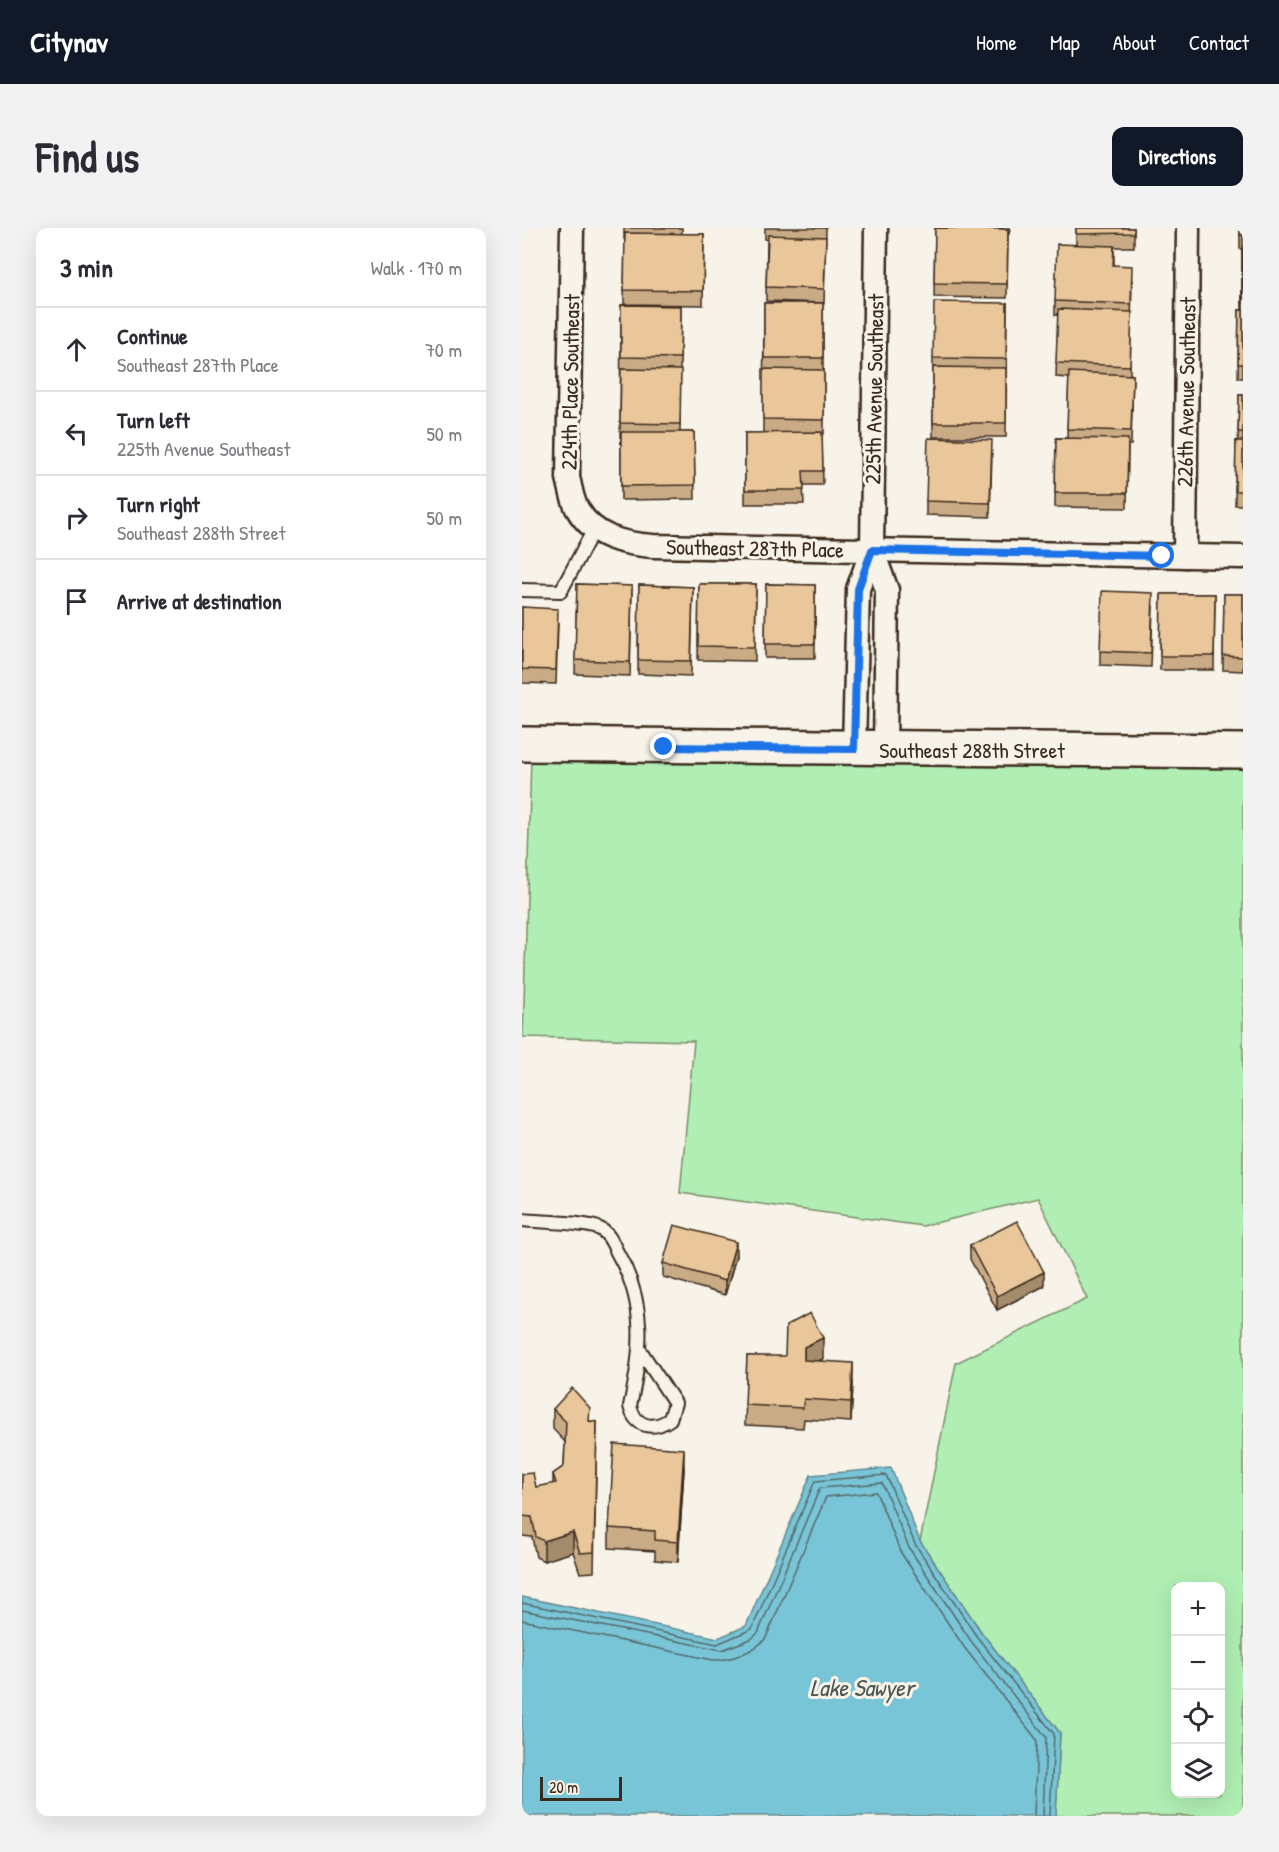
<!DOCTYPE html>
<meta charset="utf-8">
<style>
body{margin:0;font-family:"Patrick Hand",sans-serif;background:#f2f2f3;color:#2b2b33}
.controls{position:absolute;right:18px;bottom:18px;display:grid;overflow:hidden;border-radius:12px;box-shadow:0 6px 24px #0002}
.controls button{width:54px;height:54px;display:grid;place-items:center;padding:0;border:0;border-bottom:2px solid #e1e1e2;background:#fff;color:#2b2b33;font:30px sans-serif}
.scale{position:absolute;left:18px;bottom:15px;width:82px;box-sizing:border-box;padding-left:6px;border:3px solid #3b2a1e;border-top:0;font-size:16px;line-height:21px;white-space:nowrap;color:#3b2a1e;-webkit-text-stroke:4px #f7f3e8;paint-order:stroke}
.stop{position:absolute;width:18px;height:18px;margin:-14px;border:4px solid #1a73e8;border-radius:50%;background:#fff}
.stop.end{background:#1a73e8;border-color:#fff;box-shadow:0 2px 6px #0008}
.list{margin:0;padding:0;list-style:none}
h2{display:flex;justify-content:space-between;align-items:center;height:78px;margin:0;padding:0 24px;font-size:26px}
h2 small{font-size:20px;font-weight:400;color:#7c7c81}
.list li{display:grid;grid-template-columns:39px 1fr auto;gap:18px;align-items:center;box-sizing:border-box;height:84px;padding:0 24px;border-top:2px solid #e1e1e2}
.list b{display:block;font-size:22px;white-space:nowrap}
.list p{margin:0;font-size:20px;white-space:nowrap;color:#7c7c81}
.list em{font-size:20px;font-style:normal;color:#7c7c81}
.icon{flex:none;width:33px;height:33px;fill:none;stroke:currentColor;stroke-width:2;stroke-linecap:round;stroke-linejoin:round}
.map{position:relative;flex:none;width:721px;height:1588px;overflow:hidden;border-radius:12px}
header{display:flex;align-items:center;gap:36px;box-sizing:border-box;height:84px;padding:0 30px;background:#111827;color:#fff}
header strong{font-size:28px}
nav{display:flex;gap:33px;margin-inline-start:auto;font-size:21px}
.intro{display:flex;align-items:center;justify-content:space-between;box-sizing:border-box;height:144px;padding:0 36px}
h1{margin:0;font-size:42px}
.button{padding:15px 27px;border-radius:12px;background:#111827;color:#fff;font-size:21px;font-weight:700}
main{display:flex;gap:36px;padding:0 36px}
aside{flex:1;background:#fff;border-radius:12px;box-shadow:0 6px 24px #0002}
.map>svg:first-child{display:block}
.green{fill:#b0eeb4;stroke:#768c69;stroke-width:1.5;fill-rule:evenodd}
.water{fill:#79c5d8;stroke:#60878e;stroke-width:1.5}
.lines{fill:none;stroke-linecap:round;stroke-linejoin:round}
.shore{stroke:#546868;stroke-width:1.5}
.lane-casing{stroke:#3b2a1e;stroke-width:16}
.street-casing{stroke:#3b2a1e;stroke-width:27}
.secondary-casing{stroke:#3b2a1e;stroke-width:38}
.lane{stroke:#f7f3e8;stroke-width:12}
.street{stroke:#f7f3e8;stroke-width:22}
.secondary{stroke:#f7f3e8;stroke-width:33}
.wall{fill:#c9ab85;stroke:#3b2a1e;stroke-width:1.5}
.shaded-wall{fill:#a48b6c;stroke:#3b2a1e;stroke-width:1.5}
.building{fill:#eac79b;stroke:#3b2a1e;stroke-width:1.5}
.route{stroke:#1a73e8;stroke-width:8}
.labels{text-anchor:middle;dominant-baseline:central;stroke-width:6;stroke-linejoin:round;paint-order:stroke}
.street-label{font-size:22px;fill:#3b2a1e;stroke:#f7f3e8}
.water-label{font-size:24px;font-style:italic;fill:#4e5856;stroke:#f7f3e8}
</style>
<header>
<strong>Citynav</strong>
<nav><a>Home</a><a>Map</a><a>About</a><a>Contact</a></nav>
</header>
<div class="intro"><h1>Find us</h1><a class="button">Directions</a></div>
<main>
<aside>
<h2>3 min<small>Walk · 170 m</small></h2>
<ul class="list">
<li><svg class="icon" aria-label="ahead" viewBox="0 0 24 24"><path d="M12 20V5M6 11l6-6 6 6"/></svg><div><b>Continue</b><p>Southeast 287th Place</p></div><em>70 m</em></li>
<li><svg class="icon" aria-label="left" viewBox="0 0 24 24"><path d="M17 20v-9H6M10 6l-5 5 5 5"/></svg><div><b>Turn left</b><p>225th Avenue Southeast</p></div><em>50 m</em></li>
<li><svg class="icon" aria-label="right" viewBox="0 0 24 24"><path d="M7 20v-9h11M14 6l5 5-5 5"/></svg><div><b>Turn right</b><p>Southeast 288th Street</p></div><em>50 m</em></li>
<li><svg class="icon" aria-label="arrive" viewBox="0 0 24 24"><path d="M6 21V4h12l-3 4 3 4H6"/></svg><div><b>Arrive at destination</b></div></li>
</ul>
</aside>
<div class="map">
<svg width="721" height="1588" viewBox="0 0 721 1588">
<rect width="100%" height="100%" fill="#f7f3e8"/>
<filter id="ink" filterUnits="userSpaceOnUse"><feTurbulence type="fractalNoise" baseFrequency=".0167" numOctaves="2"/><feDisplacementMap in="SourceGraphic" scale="12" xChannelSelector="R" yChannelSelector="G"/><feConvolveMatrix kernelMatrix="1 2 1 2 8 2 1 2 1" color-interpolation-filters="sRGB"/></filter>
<g filter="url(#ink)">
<!-- green -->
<path class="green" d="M 9,529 L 721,536 L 721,1588 L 534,1588 L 538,1505 L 460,1405 L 398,1313 L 434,1135 L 565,1071 L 516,970 L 401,998 L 158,965 L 172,813 L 1,809 ZM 654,1358 L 698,1358 L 698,1566 L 654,1566 Z"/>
<!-- water -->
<polygon class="water" points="369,1240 398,1313 460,1405 538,1505 534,1588 0,1588 0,1369 196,1410 224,1398 289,1247"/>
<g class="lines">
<!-- shore -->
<g class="shore">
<polyline points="0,1375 195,1416 230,1401 293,1253 364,1247 393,1316 455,1409 532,1506 528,1588"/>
<polyline points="0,1382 200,1422 229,1411 236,1405 298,1260 360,1255 387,1320 449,1413 524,1509 521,1588"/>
<path d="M 0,1392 L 191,1432 C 207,1433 234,1423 244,1410 L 304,1269 L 354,1264 L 379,1325 L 442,1419 L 515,1512 L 512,1588"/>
</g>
<!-- lane casing -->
<g class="lane-casing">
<g id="lane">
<polyline points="0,362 39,363 72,301"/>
<path d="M 0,992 C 17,994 65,994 78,1001 C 88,1006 91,1017 96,1026 C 125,1076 120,1124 108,1178 C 113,1199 131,1203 148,1191 L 153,1175 L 118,1122"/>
</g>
</g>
<!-- street casing -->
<g class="street-casing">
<g id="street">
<path d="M 50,0 L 46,250 C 49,260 50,273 56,282 C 72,309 101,316 131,318 L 721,329"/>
<polyline points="350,322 354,0"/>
<polyline points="663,328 666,0"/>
<polyline points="332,521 336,361 350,322 365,362 363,521"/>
</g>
</g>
<!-- secondary casing -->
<g class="secondary-casing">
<polyline id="secondary" points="0,516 721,523"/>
</g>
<!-- lane -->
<use href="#lane" class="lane"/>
<!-- street -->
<use href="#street" class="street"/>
<!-- secondary -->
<use href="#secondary" class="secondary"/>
</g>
<!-- wall -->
<g class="wall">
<polygon points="102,0 160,0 160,6 182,6 181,77 102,76 103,11 102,11"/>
<polygon points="243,0 304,0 302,75 244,73 245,12 243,11"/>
<polygon points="413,0 488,0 487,6 486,6 485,70 412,69"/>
<polygon points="554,0 612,0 612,19 592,19 592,37 610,52 608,146 611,147 609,217 606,217 605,280 533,279 534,210 545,210 547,150 534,149 536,87 533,87 533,73 554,17"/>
<polygon points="718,0 721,0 721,150 716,150 717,82 720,82 720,21 718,21"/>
<polygon points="242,75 301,75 301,142 302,142 302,206 300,206 301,257 281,257 282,276 223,276 223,205 241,205"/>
<polygon points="485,75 484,209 411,209 411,130"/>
<polygon points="99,77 159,78 158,142 158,204 172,204 173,271 99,272 99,209 98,209"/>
<polygon points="717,167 721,167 721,277 713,277 714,213 716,213"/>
<polygon points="470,226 468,289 404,287 404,273"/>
<polygon points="55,356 110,358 108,448 53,446"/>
<polygon points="177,356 234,356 233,433 176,432"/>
<polygon points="244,356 293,357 293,430 243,430"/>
<polygon points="117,357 171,359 169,448 116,446"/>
<polygon points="639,366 693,366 692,442 638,442"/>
<polygon points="702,366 721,366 721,443 701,442"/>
<polygon points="0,379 36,395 34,456 0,455"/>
<polygon points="631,379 629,439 578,437 578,423"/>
<polygon points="448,1017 522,1058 475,1082 448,1031"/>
<polygon points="214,1028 203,1067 141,1049 141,1035"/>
<polygon points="225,1128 301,1131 296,1133 331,1155 329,1194 282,1191 281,1200 223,1197"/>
<polygon points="31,1181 68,1193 75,1194 72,1344 58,1345 51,1324 22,1333 14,1329 10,1309 0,1308 0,1246 14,1259 31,1256 31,1246 42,1238 43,1214 31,1201"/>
<polygon points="162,1241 156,1334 133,1332 133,1323 87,1320 87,1300"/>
</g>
<!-- shaded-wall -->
<g class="shaded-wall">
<polygon points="214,1014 214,1028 203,1067 203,1053"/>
<polygon points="522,1044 522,1058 475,1082 475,1068"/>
<polygon points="301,1110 301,1131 282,1139 282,1152 282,1119"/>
<polygon points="331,1135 331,1155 329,1194 329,1174"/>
<polygon points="162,1221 162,1241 156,1334 156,1314"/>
<polygon points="51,1304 51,1324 22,1333 22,1313"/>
</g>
<!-- building -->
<g class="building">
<polygon points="413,0 486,1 485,56 412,55"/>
<polygon points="554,0 612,0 612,5 554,6"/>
<rect x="718" y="0" width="3" height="7"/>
<polygon points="103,5 182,6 181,63 102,62"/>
<polygon points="246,7 304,9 302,61 244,59"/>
<polygon points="535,16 592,18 591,37 610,38 609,76 533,73"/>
<polygon points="720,20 721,75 720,75"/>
<polygon points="412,74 485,75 484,131 411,130"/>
<rect x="242" y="75" width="59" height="55"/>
<polygon points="99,77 159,78 158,130 99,129"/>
<polygon points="536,81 610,84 608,138 534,135"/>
<polygon points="717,82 721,82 721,136 716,136"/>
<polygon points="411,139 484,140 484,195 411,195"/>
<polygon points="99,141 159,142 158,196 98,195"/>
<polygon points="241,141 302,142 302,192 241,191"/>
<polygon points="547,144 611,147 609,203 545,201"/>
<polygon points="717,167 721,167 721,204 716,204"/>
<polygon points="99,204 172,204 173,257 99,258"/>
<polygon points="300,204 301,243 281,243 282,262 223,262 223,205"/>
<polygon points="406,210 470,212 468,275 404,273"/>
<polygon points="534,210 606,211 605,265 533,265"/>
<polygon points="714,213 721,213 721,263 713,263"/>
<polygon points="55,356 110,358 108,434 53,432"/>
<polygon points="177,356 234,356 233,419 176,418"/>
<polygon points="244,356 293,357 293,416 243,416"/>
<polygon points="117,357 171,359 169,433 116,432"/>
<polygon points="580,363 631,365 629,425 578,423"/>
<polygon points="639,366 693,366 692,428 638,428"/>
<polygon points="702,366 721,366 721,429 701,428"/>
<polygon points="0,379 36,381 34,442 0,441"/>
<polygon points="495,993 522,1044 475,1068 448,1017"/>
<polygon points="152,997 214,1014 203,1053 141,1035"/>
<polygon points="288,1085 301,1110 282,1119 282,1132 331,1135 329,1174 282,1171 281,1180 223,1177 225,1128 263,1128 264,1098"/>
<polygon points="50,1160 68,1180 67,1193 75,1194 72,1324 58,1325 51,1304 22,1313 14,1309 10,1289 0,1288 0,1246 11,1245 14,1259 34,1255 31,1246 42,1238 44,1194 31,1181"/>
<polygon points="92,1216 162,1221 156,1314 133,1312 133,1303 87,1300"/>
</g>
</g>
<g class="lines" filter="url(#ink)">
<!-- route -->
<polyline class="route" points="142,519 332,521 336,361 350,322 640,328"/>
</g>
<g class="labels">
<!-- street labels -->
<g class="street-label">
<text transform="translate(48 154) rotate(-89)">224th Place Southeast</text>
<text transform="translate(352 161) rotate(-89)">225th Avenue Southeast</text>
<text transform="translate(664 164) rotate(-89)">226th Avenue Southeast</text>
<text transform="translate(233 320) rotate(1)">Southeast 287th Place</text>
<text x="450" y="522">Southeast 288th Street</text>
</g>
<!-- water labels -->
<g class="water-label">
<text x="340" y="1459">Lake Sawyer</text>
</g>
</g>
</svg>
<div class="controls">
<button>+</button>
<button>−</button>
<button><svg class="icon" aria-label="locate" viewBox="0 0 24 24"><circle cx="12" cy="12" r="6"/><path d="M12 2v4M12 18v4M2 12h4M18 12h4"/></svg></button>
<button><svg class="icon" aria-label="layers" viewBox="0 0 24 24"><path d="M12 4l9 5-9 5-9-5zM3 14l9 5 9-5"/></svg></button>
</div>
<div class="scale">20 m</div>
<div class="stop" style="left:640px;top:328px"></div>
<div class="stop end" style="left:142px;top:519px"></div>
</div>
</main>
